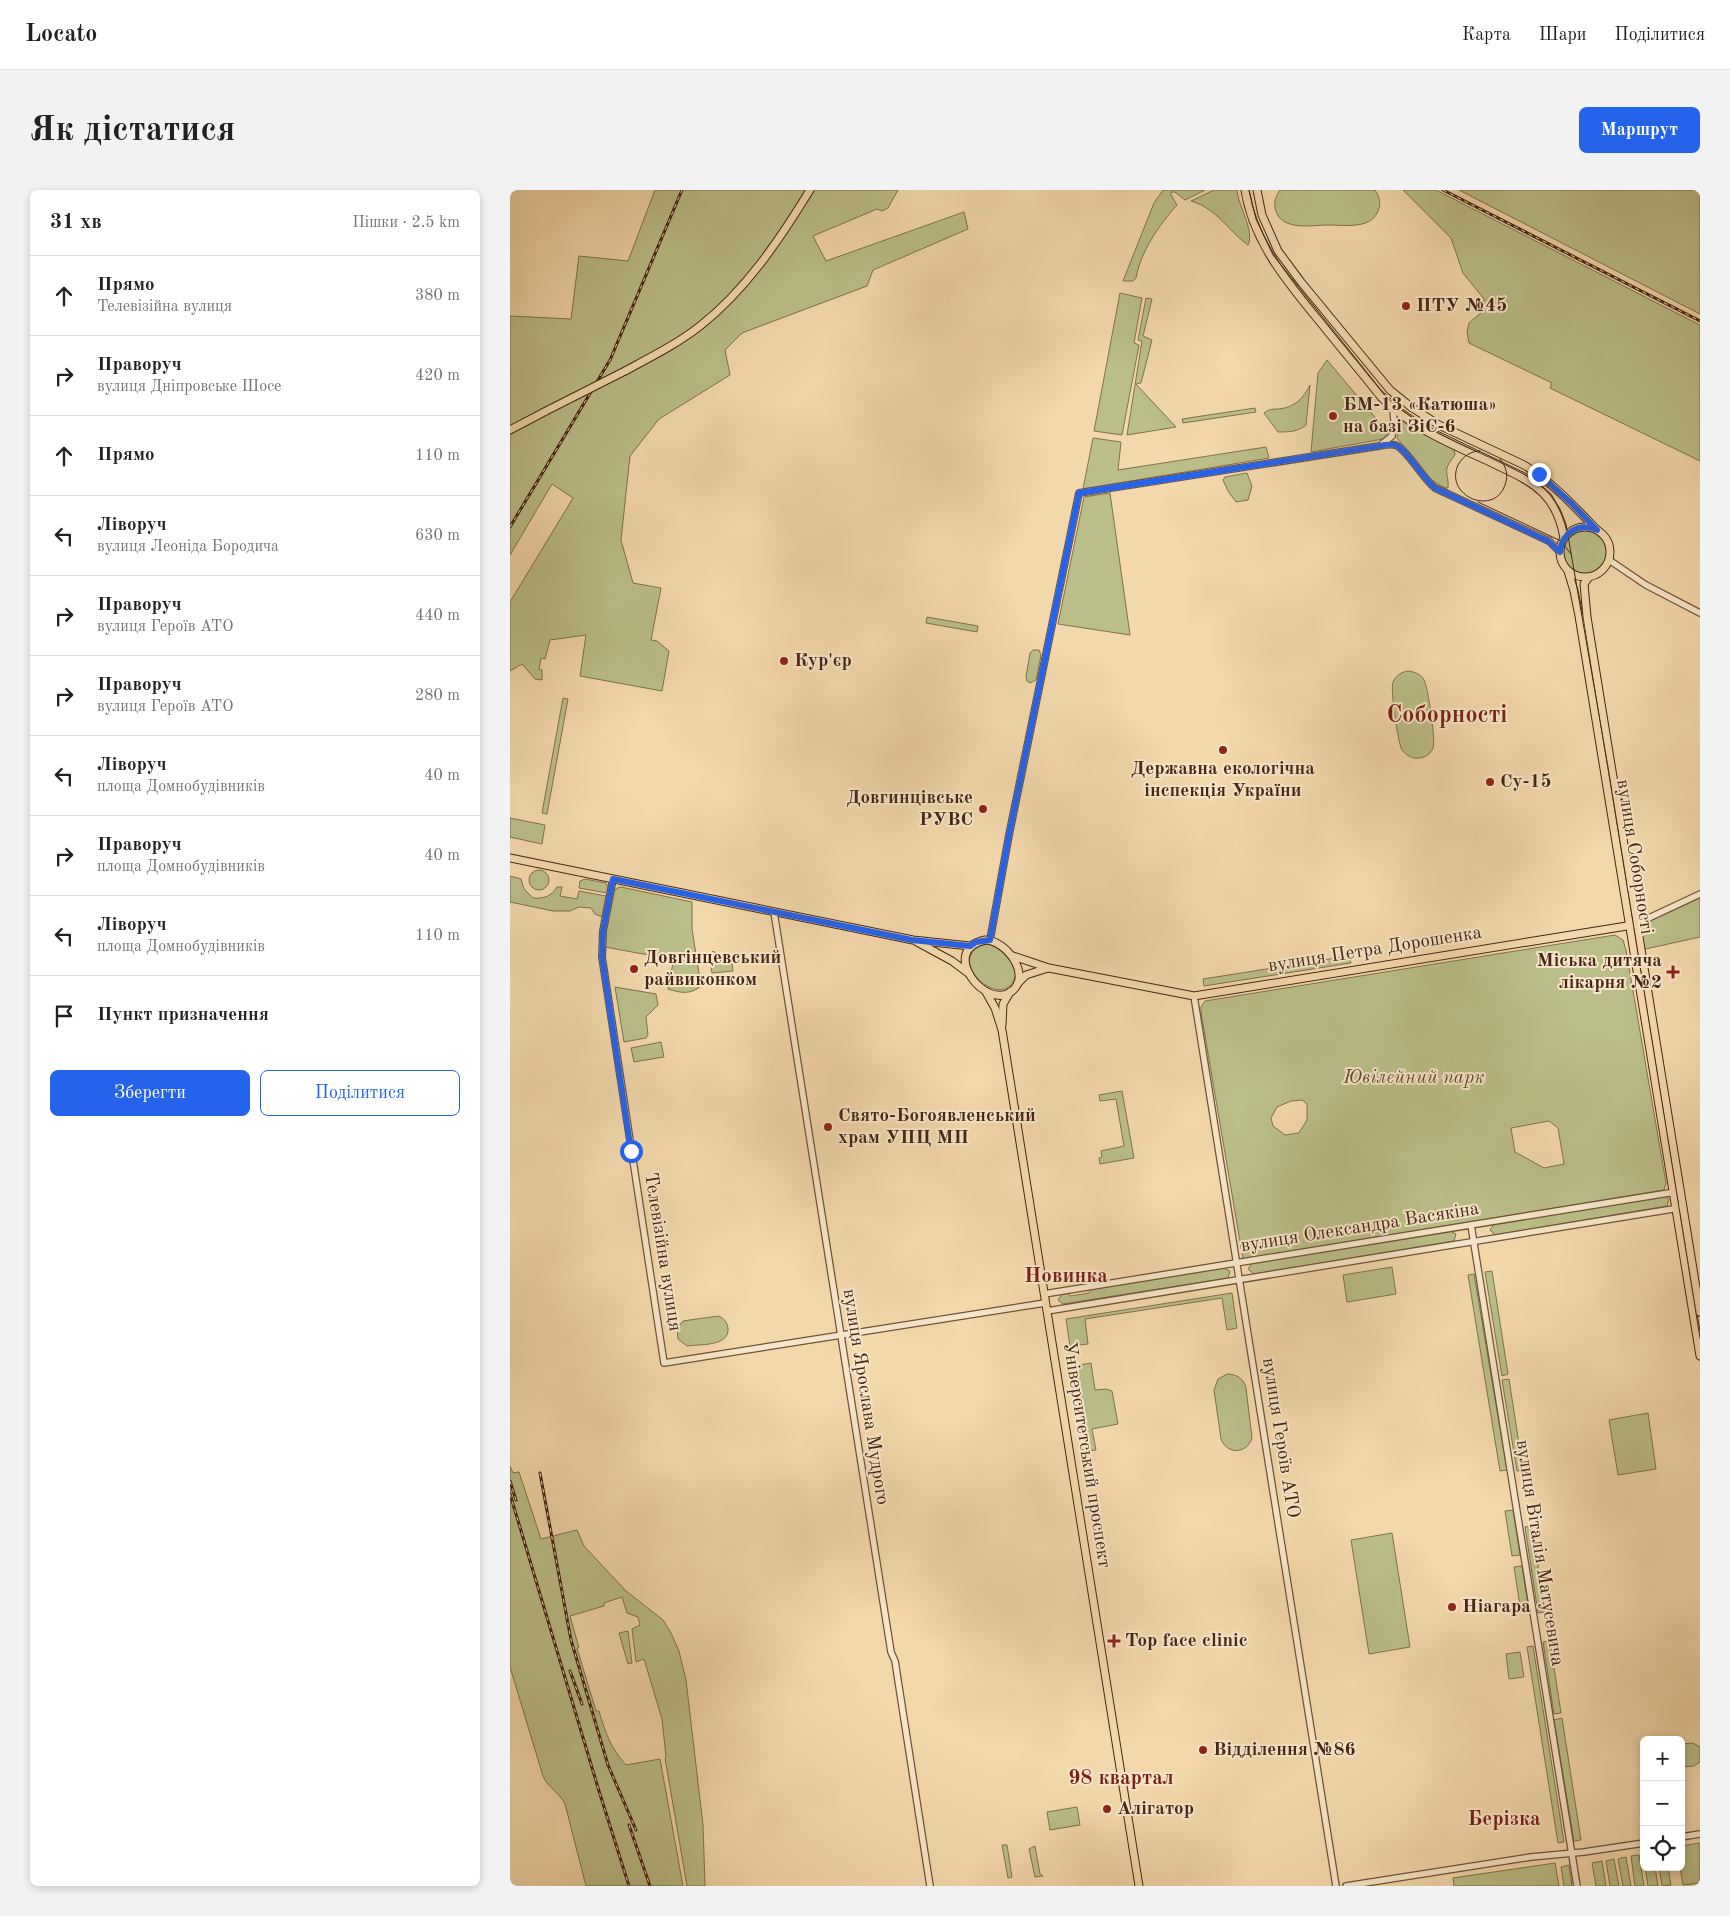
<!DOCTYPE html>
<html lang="uk">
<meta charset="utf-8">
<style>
body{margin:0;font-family:"Old Standard TT",serif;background:#f2f2f2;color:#202124}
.controls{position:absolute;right:15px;bottom:15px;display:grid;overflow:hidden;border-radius:8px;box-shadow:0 2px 8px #0003}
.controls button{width:45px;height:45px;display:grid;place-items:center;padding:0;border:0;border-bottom:1px solid #e0e0e0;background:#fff;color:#202124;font:25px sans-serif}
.stop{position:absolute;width:15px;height:15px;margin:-11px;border:4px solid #2563eb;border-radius:50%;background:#fff}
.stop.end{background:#2563eb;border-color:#fff;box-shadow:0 1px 5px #0008}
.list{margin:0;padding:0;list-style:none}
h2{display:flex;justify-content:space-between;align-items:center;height:65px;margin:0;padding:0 20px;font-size:21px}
h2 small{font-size:16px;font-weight:400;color:#757577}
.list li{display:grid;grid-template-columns:32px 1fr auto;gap:15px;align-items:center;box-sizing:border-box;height:80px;padding:0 20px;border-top:1px solid #e0e0e0}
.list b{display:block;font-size:19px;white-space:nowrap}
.list p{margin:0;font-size:16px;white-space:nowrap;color:#757577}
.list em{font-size:16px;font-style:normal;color:#757577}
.actions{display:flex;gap:10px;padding:15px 20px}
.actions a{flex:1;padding:11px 0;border:1px solid #2563eb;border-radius:8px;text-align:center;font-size:18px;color:#2563eb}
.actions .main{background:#2563eb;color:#fff}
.icon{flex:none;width:28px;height:28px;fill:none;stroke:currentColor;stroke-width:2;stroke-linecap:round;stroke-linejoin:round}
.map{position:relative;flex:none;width:1190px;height:1696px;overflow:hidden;border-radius:8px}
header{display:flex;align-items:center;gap:30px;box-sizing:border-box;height:70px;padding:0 25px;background:#fff;border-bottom:1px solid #e0e0e0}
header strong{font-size:24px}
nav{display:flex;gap:28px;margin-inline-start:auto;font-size:18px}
.intro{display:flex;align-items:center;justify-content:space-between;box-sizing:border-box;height:120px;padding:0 30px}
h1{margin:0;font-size:35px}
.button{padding:12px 22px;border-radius:8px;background:#2563eb;color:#fff;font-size:18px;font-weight:700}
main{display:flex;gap:30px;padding:0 30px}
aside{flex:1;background:#fff;border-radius:8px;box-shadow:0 2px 8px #0003}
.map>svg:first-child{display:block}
.green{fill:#bbbe89;stroke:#81714e;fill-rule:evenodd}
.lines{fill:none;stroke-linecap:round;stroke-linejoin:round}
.minor-casing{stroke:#72513a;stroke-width:8}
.major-casing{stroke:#472414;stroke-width:9}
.minor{stroke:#f7e6c9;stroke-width:5.5}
.major{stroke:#f3d8ac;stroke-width:7}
.tram{stroke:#472414;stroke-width:1}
.rail-casing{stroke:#472414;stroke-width:3}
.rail{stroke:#f7e6c9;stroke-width:1;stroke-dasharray:4;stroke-linecap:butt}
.major-bridge-casing{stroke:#472414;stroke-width:9;stroke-linecap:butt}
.major-bridge{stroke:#f3d8ac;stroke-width:7}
.route{stroke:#2563eb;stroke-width:6}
.poi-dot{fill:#8f2418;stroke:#f7e6c9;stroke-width:2}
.labels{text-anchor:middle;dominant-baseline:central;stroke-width:4;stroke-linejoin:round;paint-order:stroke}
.poi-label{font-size:19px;font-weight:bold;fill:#472414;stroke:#f7e6c9;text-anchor:start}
.street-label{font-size:19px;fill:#472414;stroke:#f7e6c9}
.park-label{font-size:19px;font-style:italic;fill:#644a31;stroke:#f7e6c9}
.quarter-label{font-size:21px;font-weight:bold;fill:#7a1f14;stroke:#f7e6c9}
.district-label{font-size:24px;font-weight:bold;fill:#7a1f14;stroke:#f7e6c9}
</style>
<header>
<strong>Locato</strong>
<nav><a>Карта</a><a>Шари</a><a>Поділитися</a></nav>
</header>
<div class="intro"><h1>Як дістатися</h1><a class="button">Маршрут</a></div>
<main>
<aside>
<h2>31 хв<small>Пішки · 2.5 km</small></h2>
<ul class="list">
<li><svg class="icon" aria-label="ahead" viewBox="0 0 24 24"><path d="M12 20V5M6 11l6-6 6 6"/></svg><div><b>Прямо</b><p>Телевізійна вулиця</p></div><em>380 m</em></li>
<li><svg class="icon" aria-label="right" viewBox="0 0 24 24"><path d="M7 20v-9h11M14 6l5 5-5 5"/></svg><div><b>Праворуч</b><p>вулиця Дніпровське Шосе</p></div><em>420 m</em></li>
<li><svg class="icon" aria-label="ahead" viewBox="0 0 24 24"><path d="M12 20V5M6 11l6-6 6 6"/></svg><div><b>Прямо</b></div><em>110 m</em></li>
<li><svg class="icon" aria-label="left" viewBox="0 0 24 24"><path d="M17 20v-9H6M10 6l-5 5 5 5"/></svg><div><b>Ліворуч</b><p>вулиця Леоніда Бородича</p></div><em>630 m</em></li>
<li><svg class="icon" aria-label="right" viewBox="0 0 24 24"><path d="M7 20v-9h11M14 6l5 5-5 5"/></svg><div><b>Праворуч</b><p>вулиця Героїв АТО</p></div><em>440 m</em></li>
<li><svg class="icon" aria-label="right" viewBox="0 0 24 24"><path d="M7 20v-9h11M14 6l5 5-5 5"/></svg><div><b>Праворуч</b><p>вулиця Героїв АТО</p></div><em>280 m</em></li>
<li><svg class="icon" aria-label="left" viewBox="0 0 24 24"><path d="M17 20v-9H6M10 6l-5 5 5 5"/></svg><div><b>Ліворуч</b><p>площа Домнобудівників</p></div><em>40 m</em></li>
<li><svg class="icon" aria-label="right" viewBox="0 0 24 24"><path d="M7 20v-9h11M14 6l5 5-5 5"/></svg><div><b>Праворуч</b><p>площа Домнобудівників</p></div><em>40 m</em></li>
<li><svg class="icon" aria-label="left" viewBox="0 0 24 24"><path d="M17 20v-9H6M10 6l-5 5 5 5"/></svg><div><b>Ліворуч</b><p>площа Домнобудівників</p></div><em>110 m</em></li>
<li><svg class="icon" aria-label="arrive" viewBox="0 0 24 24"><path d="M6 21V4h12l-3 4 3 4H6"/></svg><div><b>Пункт призначення</b></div></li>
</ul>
<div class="actions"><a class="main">Зберегти</a><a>Поділитися</a></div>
</aside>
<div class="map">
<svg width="1190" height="1696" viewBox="0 0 1190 1696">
<rect width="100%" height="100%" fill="#f3d8ac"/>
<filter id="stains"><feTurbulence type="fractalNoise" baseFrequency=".004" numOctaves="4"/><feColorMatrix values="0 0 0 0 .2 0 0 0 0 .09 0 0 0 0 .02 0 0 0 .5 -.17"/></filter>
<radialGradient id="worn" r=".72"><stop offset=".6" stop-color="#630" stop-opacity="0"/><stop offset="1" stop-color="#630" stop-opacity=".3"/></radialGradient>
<!-- green -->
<g class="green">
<polygon points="145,0 388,0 378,18 372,21 367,19 303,46 316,71 454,22 458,39 363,80 357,96 232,143 215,160 220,185 149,229 120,266 111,350 123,393 151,398 141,450 147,451 159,461 152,501 70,486 76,445 40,450 35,469 31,468 29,479 32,480 32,490 25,489 12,474 0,481 0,412 63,308 42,294 0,365 0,126 61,129 69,66 118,71"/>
<path d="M 653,0 L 695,0 L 675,10 L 665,2 L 661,2 L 661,5 L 667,15 C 649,35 631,61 626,88 L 623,91 L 613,91 L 644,13 Z"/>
<path d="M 704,0 L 727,0 C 728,16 745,41 738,55 C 717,40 708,19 681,11 Z"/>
<path d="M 770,0 L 865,0 C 869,6 871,12 869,18 C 864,40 835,35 819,35 C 801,35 770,42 765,18 C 764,11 766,6 770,0 Z"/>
<polygon points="893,0 926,0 1190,135 1190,271 1040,198 1042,193 959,153 957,142 959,133 972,122 974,109 953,83 941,48"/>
<polygon points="949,0 1190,0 1190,124"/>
<polygon points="610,103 632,108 624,153 629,155 612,245 584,241"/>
<polygon points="636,108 642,109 633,146 642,150 631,193 626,194 666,237 617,245 632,151 628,150"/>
<polygon points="817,170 878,243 873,249 801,262 808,183"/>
<path d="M 800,195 L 796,235 C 788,242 778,242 768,242 L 754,223 C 759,219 763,219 769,219 C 785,217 793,209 800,195 Z"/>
<polygon points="745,218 746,222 673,233 672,229"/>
<path d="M 888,226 L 944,259 L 945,265 C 931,283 939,280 938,298 L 935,298 L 920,289 L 887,248 L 889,239 Z"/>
<polygon points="583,248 611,252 608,280 756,257 759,268 573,299"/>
<polygon points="737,283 742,296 738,310 726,312 718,301 713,290 715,287"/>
<polygon points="600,303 620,445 548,434 574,307"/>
<circle cx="1075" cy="362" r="23"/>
<polygon points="417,427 468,436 467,442 416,433"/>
<polygon points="523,460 529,460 531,465 526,490 520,493 517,491 516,487 520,463"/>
<path d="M 898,481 C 905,482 911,484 914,490 C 918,497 926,551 923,558 C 921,564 915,568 908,568 C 902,569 896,565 892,560 C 888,553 880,499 883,492 C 886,485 892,482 898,481 Z"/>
<polygon points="53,508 58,509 37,624 32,623"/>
<polygon points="0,628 35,635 32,654 0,647"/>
<circle cx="29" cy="690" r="10"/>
<path d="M 0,686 L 11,689 L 14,699 L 23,708 C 34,709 42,706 47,697 L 52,697 L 50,706 L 67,709 L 69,701 L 96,706 L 92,727 L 85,724 L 81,718 L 69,717 L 60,721 L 43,721 L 0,712 Z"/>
<polygon points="75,689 96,693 98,697 97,703 69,698 70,691"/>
<path d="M 111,697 L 182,712 L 182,739 L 191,796 C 180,805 171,803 158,799 L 163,773 L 160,769 L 95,757 L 96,741 L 104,702 L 107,698 Z"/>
<polygon points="1190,704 1190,747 1131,760 1128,734"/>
<path d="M 1105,745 L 1113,750 L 1116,760 L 1156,993 L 1154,1000 L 733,1069 L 691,822 L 691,817 L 695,811 ZM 792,910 L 797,914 L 797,930 L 789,943 L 775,945 L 763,936 L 761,928 L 767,917 L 781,911 ZM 1039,931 L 1048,938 L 1054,974 L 1034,978 L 1005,962 L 1001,938 Z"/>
<path d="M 477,754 C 494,757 499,767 506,782 C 499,830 427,767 477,754 Z"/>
<polygon points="203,761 222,774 223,781 202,783 199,767"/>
<polygon points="839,766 841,773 694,796 693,789"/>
<polygon points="105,797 146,804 148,815 136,827 138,845 136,848 114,852"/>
<polygon points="151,852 154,867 124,872 121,858"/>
<polygon points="612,901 624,968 590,974 589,968 592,967 591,961 614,956 606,909 590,911 589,905"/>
<polygon points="1153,1006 1159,1009 1157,1016 985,1045 980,1040 984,1034"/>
<polygon points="940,1041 946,1044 944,1051 744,1084 738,1079 742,1073"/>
<polygon points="882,1077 886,1104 837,1112 833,1085"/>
<polygon points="713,1078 720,1081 718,1088 553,1114 548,1110 552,1104 557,1103 561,1106 579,1103 581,1099"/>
<polygon points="982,1081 998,1184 992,1186 975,1082"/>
<polygon points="964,1084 997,1280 990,1281 958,1085"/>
<polygon points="722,1103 727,1138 717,1140 712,1108 575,1129 578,1154 560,1156 556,1129"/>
<path d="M 208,1126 C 214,1128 217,1132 218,1138 C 220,1157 189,1154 177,1156 L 168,1149 L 167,1138 L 173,1131 Z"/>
<polygon points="581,1173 585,1200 596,1199 602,1201 608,1234 582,1239 586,1260 578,1261 563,1176"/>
<path d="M 717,1184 C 727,1184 734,1189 736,1198 L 742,1248 C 737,1264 717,1265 711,1249 L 704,1200 L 708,1189 Z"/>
<polygon points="999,1189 1013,1280 1007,1281 992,1190"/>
<polygon points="1138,1223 1146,1279 1108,1285 1099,1230"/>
<path d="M 0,1276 L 3,1283 L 9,1282 L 31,1349 L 67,1340 L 74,1356 L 116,1401 L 153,1430 L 161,1443 L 169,1461 L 176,1490 L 193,1635 L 195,1696 L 177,1696 L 155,1568 L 156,1567 L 152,1529 L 134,1469 L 126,1472 L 122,1439 L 130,1435 L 128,1427 L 117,1423 L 112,1407 L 94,1413 L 94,1416 L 60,1426 L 69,1458 L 67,1458 L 86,1521 L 89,1521 C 95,1542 101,1559 116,1575 L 150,1569 L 173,1696 L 76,1696 L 55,1614 C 49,1602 38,1598 33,1586 L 0,1477 Z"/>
<polygon points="1003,1320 1010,1365 1002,1366 995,1321"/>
<polygon points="1022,1336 1035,1422 1028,1423 1015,1337"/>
<polygon points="882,1343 900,1457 859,1464 841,1350"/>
<polygon points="1012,1376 1019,1421 1011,1422 1004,1377"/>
<polygon points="118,1441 122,1473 118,1474 109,1443"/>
<polygon points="1040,1451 1051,1523 1044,1524 1033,1452"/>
<polygon points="1023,1456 1054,1652 1048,1653 1017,1457"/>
<polygon points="1010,1462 1014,1487 999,1489 996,1464"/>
<polygon points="1052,1528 1071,1650 1064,1651 1044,1530"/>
<polygon points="1183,1553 1190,1557 1190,1572 1184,1576 1171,1577 1171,1554"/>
<polygon points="567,1617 570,1635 540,1640 537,1622"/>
<polygon points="1190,1653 1190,1693 1173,1695 1170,1677 1171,1677 1171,1656"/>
<polygon points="492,1655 497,1655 502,1687 498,1688"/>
<polygon points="525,1656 530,1684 533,1686 525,1687 519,1659"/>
<polygon points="1129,1665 1134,1696 1125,1696 1121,1666"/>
<polygon points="1116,1667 1121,1696 1113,1696 1108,1669"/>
<polygon points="1104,1669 1109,1696 1100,1696 1096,1671"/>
<polygon points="1092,1671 1096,1696 1086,1696 1082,1673"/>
<polygon points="1045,1673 1049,1696 944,1696 943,1688"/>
<polygon points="1059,1675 1062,1696 1054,1696 1051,1677"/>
<polygon points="1135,1677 1145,1677 1148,1696 1138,1696"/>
<polygon points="1149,1677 1158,1677 1161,1695 1152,1696"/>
</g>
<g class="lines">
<!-- minor casing -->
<g class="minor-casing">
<g id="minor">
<polyline points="872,254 882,246 884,231 883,219"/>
<polyline points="1099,370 1136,395 1190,423"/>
<polyline points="103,689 93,741 92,767 154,1173 535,1113"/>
<polyline points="264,722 381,1462 385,1471 420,1696"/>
<polyline points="1128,733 1190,704"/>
<path d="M 480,750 L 499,645 L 569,303 L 869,256 C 874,255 880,254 885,255 C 896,258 913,289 925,298 L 1039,351 L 1050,362"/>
<polyline points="684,806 826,1696"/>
<polyline points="961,1035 1067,1696"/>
<polyline points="534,1104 1165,1002"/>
<polyline points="537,1121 1169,1018"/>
<polyline points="1171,1647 1190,1644"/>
<polyline points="836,1696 1021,1667 1074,1662 1134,1653"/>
</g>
</g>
<!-- major casing -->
<g class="major-casing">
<g id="major">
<path d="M 735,0 C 743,52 778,93 810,132 C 830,157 851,182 871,207 C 901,238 941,254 980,272 C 998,281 1019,289 1033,303 C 1045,315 1051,331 1054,348"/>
<path d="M 747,0 L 752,25 L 768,61 L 791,92 L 880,200 L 901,217 L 929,235 L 1014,275 C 1042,292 1064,316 1087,340"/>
<path d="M 115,181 C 141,167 167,154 190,136 C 236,100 270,49 300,0"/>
<polyline points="0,240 36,221"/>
<circle cx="1075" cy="362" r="25"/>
<polyline points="1058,381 1064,401 1069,426 1190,1166"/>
<polyline points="1079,387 1074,394 1077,427 1190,1122"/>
<polyline points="0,668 403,750 460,756"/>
<path d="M 475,750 C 496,750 522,785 502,801 C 476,822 428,760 475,750 Z"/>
<polyline points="407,752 442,771 458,783"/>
<polyline points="503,766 539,778 684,806 1123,735"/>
<polyline points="508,793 516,785 538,778"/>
<polyline points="476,802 485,818 492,840 629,1696"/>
<polyline points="492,835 493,814 500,802"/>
</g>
</g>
<!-- minor -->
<use href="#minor" class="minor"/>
<!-- major -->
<use href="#major" class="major"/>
<!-- tram -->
<g class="tram">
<polyline points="739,0 746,29 763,65 871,200 891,218 917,236 1019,285 1041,304 1050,319 1056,334 1098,577 1190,1148"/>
<path d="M 970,261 C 961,261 953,266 948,275 C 934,306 984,327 995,295 C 999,285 996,277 990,269"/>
<polyline points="968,312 1051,351 1061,364"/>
</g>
<!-- rail casing -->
<g class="rail-casing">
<g id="rail">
<polyline points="933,0 1190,131"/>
<polyline points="0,337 100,170 172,0"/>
<polyline points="30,1283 61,1450 98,1575 126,1640"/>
<polyline points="0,1291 6,1310"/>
<polyline points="0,1304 89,1601 119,1696"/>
<polyline points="60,1481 72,1514"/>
<polyline points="119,1635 140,1696"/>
</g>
</g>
<!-- rail -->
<use href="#rail" class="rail"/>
<!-- major-bridge casing -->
<g class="major-bridge-casing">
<polyline id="major-bridge" points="36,221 115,181"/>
</g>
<!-- major-bridge -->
<use href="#major-bridge" class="major-bridge"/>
</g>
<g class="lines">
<!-- route -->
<path class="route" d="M 121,961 L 92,767 L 93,741 L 103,689 L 402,750 L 460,756 L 466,752 L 480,750 L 499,645 L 569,303 L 869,256 C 874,255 880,254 885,255 C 896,258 913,289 925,298 L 1038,351 L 1050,362 C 1052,343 1068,332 1087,340 L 1061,313 L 1029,284"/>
</g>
<!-- markers -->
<g class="poi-dot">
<circle cx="896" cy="116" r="5"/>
<circle cx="823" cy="226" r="5"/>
<circle cx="274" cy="471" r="5"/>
<circle cx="713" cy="560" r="5"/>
<circle cx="980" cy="592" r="5"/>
<circle cx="473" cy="619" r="5"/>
<circle cx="124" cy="779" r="5"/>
<path d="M1160.5 774.5h5v5h5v5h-5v5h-5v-5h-5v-5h5z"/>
<circle cx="318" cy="937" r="5"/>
<circle cx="942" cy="1417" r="5"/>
<path d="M601.5 1443.5h5v5h5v5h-5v5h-5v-5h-5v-5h5z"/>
<circle cx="693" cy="1560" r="5"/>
<circle cx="597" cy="1619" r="5"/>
</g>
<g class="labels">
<!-- poi labels -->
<g class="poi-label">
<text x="906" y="116">ПТУ №45</text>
<text x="833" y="215">БМ-13 «Катюша»<tspan x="833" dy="22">на базі ЗіС-6</tspan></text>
<text x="284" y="471">Кур'єр</text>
<text x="713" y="579" text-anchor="middle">Державна екологічна<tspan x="713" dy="22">інспекція України</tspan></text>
<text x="990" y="592">Су-15</text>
<text x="463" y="608" text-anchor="end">Довгинцівське<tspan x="463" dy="22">РУВС</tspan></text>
<text x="134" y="768">Довгінцевський<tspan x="134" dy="22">райвиконком</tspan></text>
<text x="1152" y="771" text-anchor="end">Міська дитяча<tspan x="1152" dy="22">лікарня №2</tspan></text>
<text x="328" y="926">Свято-Богоявленський<tspan x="328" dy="22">храм УПЦ МП</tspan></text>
<text x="952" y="1417">Ніагара</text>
<text x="615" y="1451">Top face clinic</text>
<text x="703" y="1560">Відділення №86</text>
<text x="607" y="1619">Алігатор</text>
</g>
<!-- street labels -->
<g class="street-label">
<text transform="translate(1124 667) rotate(81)">вулиця Соборності</text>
<text transform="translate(865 760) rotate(-9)">вулиця Петра Дорошенка</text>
<text transform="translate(850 1038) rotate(-9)">вулиця Олександра Васякіна</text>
<text transform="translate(152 1062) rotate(81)">Телевізійна вулиця</text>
<text transform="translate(355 1207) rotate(81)">вулиця Ярослава Мудрого</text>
<text transform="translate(770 1248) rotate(81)">вулиця Героїв АТО</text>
<text transform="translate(576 1265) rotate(81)">Університетський проспект</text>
<text transform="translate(1029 1363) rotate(81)">вулиця Віталія Матусевича</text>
</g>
<!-- park labels -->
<g class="park-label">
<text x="904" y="888">Ювілейний парк</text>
</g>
<!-- quarter labels -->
<g class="quarter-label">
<text x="556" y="1086">Новинка</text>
<text x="611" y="1588">98 квартал</text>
<text x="994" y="1629">Берізка</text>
</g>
<!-- district labels -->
<g class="district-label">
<text x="937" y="526">Соборності</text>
</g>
</g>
<rect width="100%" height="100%" filter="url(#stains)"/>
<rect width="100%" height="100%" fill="url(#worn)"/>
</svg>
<div class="controls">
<button>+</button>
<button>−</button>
<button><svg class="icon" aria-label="locate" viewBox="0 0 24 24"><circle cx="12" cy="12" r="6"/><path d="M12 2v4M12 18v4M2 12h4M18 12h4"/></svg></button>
</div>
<div class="stop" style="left:121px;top:961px"></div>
<div class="stop end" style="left:1029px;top:284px"></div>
</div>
</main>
